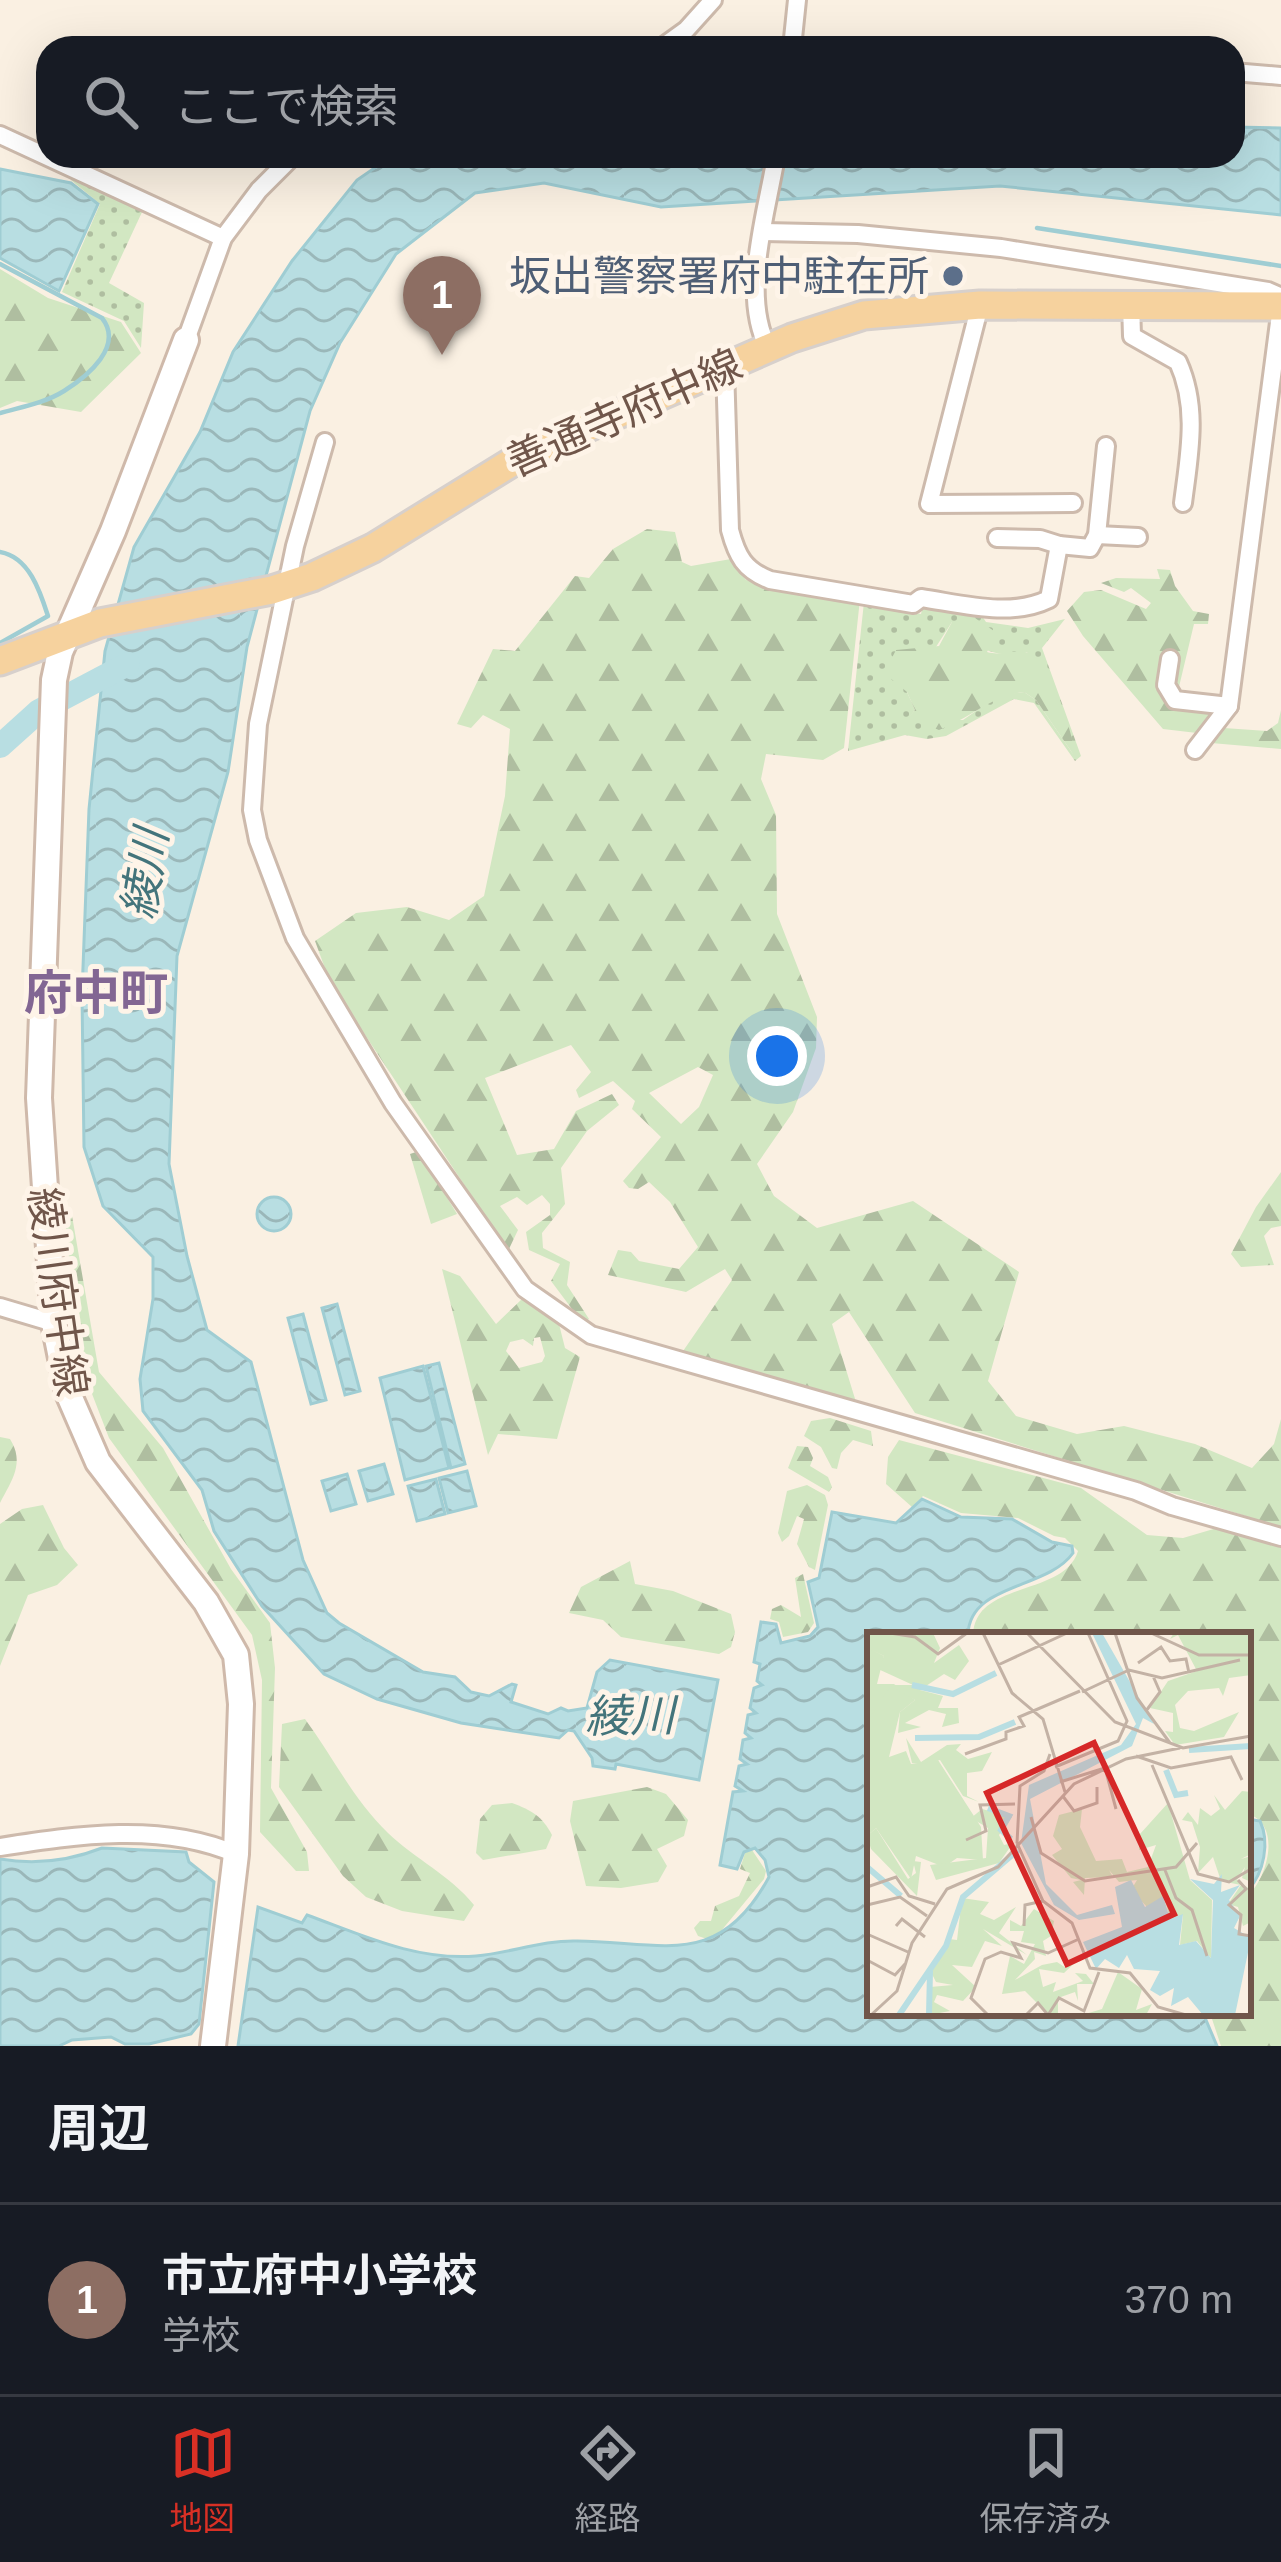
<!DOCTYPE html>
<html lang="ja">
<meta charset="utf-8">
<style>
body{margin:0;font-family:Helvetica,"Noto Sans JP",sans-serif;background:#20242c;color:#f1f3f6}
.you{position:absolute;left:777px;top:1056px;width:42px;height:42px;margin:-30px;border:9px solid #fff;border-radius:50%;background:#1a73e8;box-shadow:0 0 0 18px #1a73e833}
.badge{display:grid;place-items:center;width:78px;height:78px;border-radius:50%;background:#d93025;color:#fff;font-size:39px;font-weight:700}
.pin{position:absolute;translate:-50% -99px;filter:drop-shadow(0 3px 6px #0008)}
.pin::after{content:'';position:absolute;top:63px;width:42px;height:36px;background:inherit;clip-path:polygon(0 0,100% 0,50% 100%)}
.list{margin:0;padding:0;list-style:none}
h2{display:flex;justify-content:space-between;align-items:center;height:156px;margin:0;padding:0 48px;font-size:51px}
h2 small{font-size:39px;font-weight:400;color:#9ea1a6}
.list li{display:grid;grid-template-columns:78px 1fr auto;gap:36px;align-items:center;box-sizing:border-box;height:192px;padding:0 48px;border-top:3px solid #363941}
.list b{display:block;font-size:45px;white-space:nowrap}
.list p{margin:0;font-size:39px;white-space:nowrap;color:#9ea1a6}
.list em{font-size:39px;font-style:normal;color:#9ea1a6}
.icon{flex:none;width:66px;height:66px;fill:none;stroke:currentColor;stroke-width:2;stroke-linecap:round;stroke-linejoin:round}
.map{position:relative;flex:none;width:1281px;height:2046px;overflow:hidden}
.search{position:absolute;background:#171b24;box-shadow:0 12px 48px #0002;left:36px;right:36px;top:36px;height:132px;display:flex;align-items:center;gap:30px;box-sizing:border-box;padding:0 42px;border-radius:36px;color:#9ea1a6;font-size:45px}
.sheet{height:348px;background:#171b24}
nav{display:flex;justify-content:space-around;align-items:center;box-sizing:border-box;height:168px;border-top:3px solid #363941;background:#171b24;font-size:33px;color:#9ea1a6}
nav a{display:grid;justify-items:center;gap:6px}
nav .on{color:#d93025}
.map>svg:first-child{display:block}
.green{fill:url(#green-dots);fill-rule:evenodd}
.forest{fill:url(#forest-firs);fill-rule:evenodd}
.water{fill:url(#water-waves);stroke:#9fcdd3;stroke-width:3}
.lines{fill:none;stroke-linecap:round;stroke-linejoin:round}
.stream{stroke:#9fcdd3;stroke-width:4.5}
.river{stroke:#b8dee2;stroke-width:24}
.street-casing{stroke:#cdbaac;stroke-width:22}
.secondary-casing{stroke:#cfb9aa;stroke-width:30}
.primary-casing{stroke:#d7d0cc;stroke-width:33}
.street{stroke:#fff;stroke-width:16}
.secondary{stroke:#fff;stroke-width:24}
.primary{stroke:#f6d29e;stroke-width:27}
.service-dot{fill:#5c6f8a;stroke:#fef4e8;stroke-width:4.5}
.labels{text-anchor:middle;dominant-baseline:central;stroke-width:10;stroke-linejoin:round;paint-order:stroke}
.service-label{font-size:42px;fill:#4e5e75;stroke:#fef4e8;text-anchor:end}
.street-label{font-size:42px;fill:#70564a;stroke:#fef4e8}
.water-label{font-size:45px;font-style:italic;fill:#43747b;stroke:#fef4e8}
.quarter-label{font-size:48px;font-weight:bold;fill:#826693;stroke:#fef4e8}
.inset-river{fill:none;stroke:#b8dee2;stroke-width:6}
.inset-road{fill:none;stroke:#c3b2a5;stroke-width:3}
.view{fill:#d62828;fill-opacity:0.15;stroke:#d62828;stroke-width:6}
.inset-edge{fill:none;stroke:#70564a;stroke-width:6}
</style>
<div class="map">
<svg width="1281" height="2046" viewBox="0 0 1281 2046">
<defs>
<pattern id="green-dots" width="8" height="8" patternUnits="userSpaceOnUse" patternTransform="scale(3)"><rect width="8" height="8" fill="#d2e7c2"/><path d="M2 2h.1M6 6h.1" fill="none" stroke="#afbea0" stroke-width="1.8" stroke-linecap="round"/></pattern>
<pattern id="forest-firs" width="22" height="20" patternUnits="userSpaceOnUse" patternTransform="scale(3)"><rect width="22" height="20" fill="#d2e7c2"/><path d="M5 1l3.5 6h-7zM16 11l3.5 6h-7z" fill="#afbea0"/></pattern>
<pattern id="water-waves" width="16" height="10" patternUnits="userSpaceOnUse" patternTransform="scale(3)"><rect width="16" height="10" fill="#b8dee2"/><path d="M0 5q4-4 8 0t8 0" fill="none" stroke="#9ab7b9"/></pattern>
</defs>
<rect width="100%" height="100%" fill="#faf0e2"/>
<!-- green -->
<g class="green">
<polygon points="72,177 143,210 109,283 144,303 141,348 124,321 62,292 100,204 71,180"/>
<path d="M 864,602 L 921,614 L 923,605 L 980,613 L 986,622 L 1028,628 L 1065,619 L 1042,648 L 1081,756 L 1075,761 L 1034,703 L 1014,699 L 946,736 L 927,739 L 905,735 L 848,751 ZM 952,622 C 981,647 986,659 1027,652 L 1073,754 L 1036,700 L 1024,692 L 999,695 L 963,720 L 909,718 L 915,710 L 907,692 Z"/>
</g>
<!-- forest -->
<g class="forest">
<polygon points="0,269 48,298 121,322 141,353 81,412 17,401 0,408"/>
<path d="M 647,529 L 675,532 L 682,562 L 691,566 L 731,559 L 746,580 L 860,599 L 844,748 L 823,760 L 766,754 L 761,779 L 776,815 L 777,914 L 817,1017 L 816,1048 L 793,1112 L 757,1164 L 774,1196 L 817,1228 L 913,1201 L 1019,1272 L 988,1381 L 1016,1416 L 1077,1434 L 1124,1426 L 1195,1444 L 1252,1468 L 1274,1444 L 1281,1419 L 1281,1527 L 915,1413 L 849,1312 L 832,1324 L 856,1402 L 681,1354 L 732,1280 L 725,1269 L 686,1292 L 608,1275 L 618,1250 L 631,1252 L 639,1261 L 679,1269 L 698,1247 L 670,1202 L 649,1182 L 638,1189 L 629,1188 L 623,1181 L 661,1137 L 632,1109 L 635,1101 L 613,1081 L 579,1098 L 576,1090 L 591,1072 L 571,1045 L 485,1078 L 517,1155 L 554,1149 L 576,1111 L 612,1094 L 619,1105 L 587,1131 L 561,1168 L 565,1204 L 542,1233 L 543,1248 L 570,1262 L 567,1285 L 589,1319 L 586,1321 L 578,1317 L 551,1281 L 560,1264 L 529,1250 L 526,1232 L 550,1215 L 550,1204 L 542,1195 L 527,1205 L 517,1197 L 500,1206 L 518,1230 L 508,1251 L 330,982 L 315,941 L 356,913 L 407,907 L 449,920 L 484,896 L 505,796 L 510,729 L 483,715 L 471,728 L 457,724 L 493,649 L 515,651 L 575,576 L 589,578 L 613,549 ZM 698,1067 L 713,1075 L 699,1107 L 681,1124 L 649,1093 Z"/>
<polygon points="1157,569 1170,570 1175,586 1193,611 1209,614 1208,624 1194,624 1178,691 1196,709 1218,711 1224,728 1267,731 1278,723 1281,710 1281,749 1211,743 1197,733 1163,729 1083,636 1067,611 1084,592 1101,590 1146,609 1151,603 1131,588 1124,592 1101,583 1116,578 1160,579"/>
<path d="M 972,616 L 997,633 L 987,652 C 1001,656 1011,650 1025,652 C 1052,655 1069,729 1076,752 L 1073,754 L 1036,700 L 1024,692 C 991,696 970,718 939,730 L 908,718 L 915,710 L 907,692 L 884,673 L 896,650 L 939,646 L 952,622 Z"/>
<polygon points="419,1151 457,1214 431,1224 410,1154"/>
<polygon points="1281,1172 1281,1226 1271,1228 1264,1236 1274,1265 1241,1267 1231,1254 1256,1207"/>
<polygon points="71,1210 99,1372 163,1448 231,1569 270,1623 275,1668 271,1788 307,1852 309,1871 296,1871 260,1832 262,1680 252,1635 109,1438 89,1386 76,1323 65,1220"/>
<path d="M 442,1269 L 460,1276 L 496,1324 L 522,1299 L 559,1324 L 565,1348 L 580,1357 L 557,1439 L 498,1434 L 488,1455 ZM 540,1337 L 545,1356 L 542,1362 L 519,1368 L 506,1351 L 510,1342 L 523,1339 L 533,1346 L 534,1338 Z"/>
<polygon points="830,1418 871,1431 873,1446 853,1440 841,1453 837,1469 832,1468 821,1447 804,1436 811,1421"/>
<path d="M 0,1437 L 10,1439 C 25,1463 12,1480 0,1503 Z"/>
<path d="M 899,1440 L 1081,1488 L 1147,1535 L 1183,1538 L 1217,1528 L 1281,1546 L 1281,2046 L 1221,2046 L 1210,2013 L 1248,2013 L 1248,1896 C 1269,1875 1281,1824 1248,1814 L 1248,1635 L 973,1635 C 975,1580 1064,1597 1078,1551 L 1065,1538 L 1054,1536 L 1018,1518 L 961,1513 L 923,1496 L 912,1507 L 886,1484 L 888,1457 Z"/>
<polygon points="797,1446 808,1447 813,1458 810,1466 828,1477 832,1487 829,1492 788,1468"/>
<polygon points="807,1485 825,1495 828,1505 815,1570 809,1567 797,1544 804,1519 797,1516 789,1536 782,1542 778,1533 787,1491"/>
<polygon points="43,1505 64,1548 78,1565 57,1585 28,1595 0,1666 0,1524 22,1509"/>
<polygon points="630,1561 635,1584 673,1591 731,1614 735,1632 731,1647 719,1654 621,1637 603,1620 569,1613 581,1587"/>
<polygon points="803,1574 814,1623 808,1632 783,1637 779,1622 770,1619 772,1609 781,1605 801,1617 795,1578"/>
<path d="M 305,1719 C 333,1757 353,1799 388,1833 C 415,1859 450,1875 474,1905 L 464,1921 L 402,1911 L 366,1897 L 343,1876 L 279,1787 L 282,1724 Z"/>
<polygon points="647,1787 666,1794 688,1820 684,1836 657,1849 667,1866 658,1882 621,1888 586,1886 570,1821 573,1801"/>
<path d="M 512,1803 C 531,1810 542,1816 552,1835 L 546,1849 L 483,1860 L 476,1853 L 480,1819 L 492,1805 Z"/>
<polygon points="752,1850 766,1871 764,1879 721,1931 707,1939 698,1936 694,1928 700,1921 711,1921 715,1906 739,1896 750,1873 740,1869 745,1853"/>
</g>
<!-- water -->
<g class="water">
<polygon points="1233,127 1281,128 1281,215 1000,186 661,207 544,183 475,193 396,254 340,343 310,411 247,647 228,772 177,956 169,1164 187,1256 207,1330 251,1362 303,1560 327,1613 339,1623 423,1672 455,1677 471,1692 489,1696 512,1684 516,1685 511,1702 548,1714 561,1708 568,1711 587,1708 597,1672 610,1660 718,1680 699,1780 616,1764 615,1769 593,1766 592,1758 574,1731 568,1730 559,1738 461,1723 377,1699 324,1674 262,1606 214,1531 202,1490 143,1411 140,1379 153,1299 153,1257 103,1206 84,1147 82,994 89,809 105,651 134,547 200,432 233,352 292,261 357,180 392,156 1233,156"/>
<polygon points="0,169 71,183 98,204 59,291 0,258"/>
<circle cx="274" cy="1214" r="17"/>
<polygon points="337,1304 360,1391 345,1395 322,1308"/>
<polygon points="303,1314 326,1400 311,1404 288,1318"/>
<polygon points="439,1363 465,1464 451,1468 426,1366"/>
<polygon points="423,1366 449,1468 405,1480 380,1378"/>
<polygon points="384,1464 393,1494 368,1501 359,1471"/>
<polygon points="467,1471 476,1506 448,1513 439,1478"/>
<polygon points="347,1474 356,1504 331,1511 322,1481"/>
<polygon points="436,1479 445,1514 417,1521 408,1486"/>
<path d="M 922,1499 L 961,1517 L 1012,1519 L 1052,1542 L 1072,1546 L 1073,1553 C 1047,1590 969,1583 968,1635 L 870,1635 L 870,2013 L 1203,2013 L 1217,2046 L 238,2046 L 258,1907 L 302,1923 L 307,1915 C 362,1935 416,1961 476,1956 C 510,1953 543,1940 577,1941 C 663,1942 719,1970 769,1877 L 765,1860 L 755,1848 L 744,1852 L 737,1869 L 720,1865 L 733,1792 L 743,1791 L 735,1786 L 739,1766 L 747,1764 L 740,1759 L 743,1740 L 751,1738 L 745,1733 L 748,1715 L 756,1713 L 750,1708 L 754,1688 L 762,1685 L 757,1681 L 760,1664 L 754,1662 L 761,1622 L 776,1624 L 781,1643 L 810,1636 L 818,1627 L 808,1582 L 819,1578 L 832,1512 L 896,1523 Z"/>
<path d="M 1248,1819 L 1260,1821 C 1270,1842 1264,1873 1248,1890 Z"/>
<path d="M 102,1848 L 186,1852 L 189,1862 L 214,1882 L 199,2024 L 191,2034 L 149,2044 L 125,2044 L 111,2037 L 72,2040 L 59,2046 L 0,2046 L 0,1859 C 36,1865 69,1861 102,1848 Z"/>
</g>
<g class="lines">
<!-- stream -->
<g class="stream">
<polyline points="1037,228 1281,266"/>
<path d="M 0,264 L 102,318 C 124,346 88,376 64,391 C 45,403 21,407 0,413"/>
<path d="M 0,552 C 29,557 40,591 48,616 L 0,643"/>
</g>
<!-- river -->
<polyline class="river" points="0,746 39,711 128,664"/>
<!-- street casing -->
<g class="street-casing">
<g id="street">
<polyline points="661,48 686,30 713,0"/>
<polyline points="792,48 797,0"/>
<polyline points="1233,72 1281,76"/>
<polyline points="0,135 223,238"/>
<polyline points="764,232 858,234 1001,248 1268,291 1279,296 1281,306"/>
<path d="M 1131,303 L 1132,336 L 1178,362 C 1199,408 1189,455 1183,503"/>
<polyline points="980,305 929,504 1073,503"/>
<polyline points="186,340 223,238 259,190 293,156"/>
<path d="M 768,348 C 740,293 767,213 776,156"/>
<path d="M 725,367 L 730,530 C 737,556 744,570 770,580 L 913,604 L 921,598 C 962,604 1010,618 1049,599 L 1059,545 L 1090,548 L 1097,535 L 1106,446"/>
<polyline points="325,442 295,546 258,724 252,810 258,840 295,938 393,1103 525,1289 591,1335 1136,1491 1172,1506 1281,1537"/>
<polyline points="1097,535 1138,537"/>
<polyline points="997,538 1040,539 1059,545"/>
<polyline points="1170,659 1166,685 1175,700 1229,706"/>
<polyline points="1195,750 1229,706 1281,307"/>
<polyline points="0,1307 54,1323"/>
<path d="M 0,1847 C 77,1835 162,1822 236,1854"/>
</g>
</g>
<!-- secondary casing -->
<g class="secondary-casing">
<polyline id="secondary" points="186,340 113,531 60,652 54,680 39,1098 54,1323 68,1393 98,1462 206,1602 236,1655 241,1704 236,1854 213,2046"/>
</g>
<!-- primary casing -->
<g class="primary-casing">
<polyline id="primary" points="0,661 100,623 272,590 312,577 373,548 522,456 792,338 864,315 980,305 1281,306"/>
</g>
<!-- street -->
<use href="#street" class="street"/>
<!-- secondary -->
<use href="#secondary" class="secondary"/>
<!-- primary -->
<use href="#primary" class="primary"/>
</g>
<!-- markers -->
<circle class="service-dot" cx="953" cy="276" r="12"/>
<g class="labels">
<!-- service labels -->
<g class="service-label">
<text x="929" y="276">坂出警察署府中駐在所</text>
</g>
<!-- street labels -->
<g class="street-label">
<text transform="translate(624 413) rotate(-24)">善通寺府中線</text>
<text transform="translate(58 1292) rotate(82)">綾川府中線</text>
</g>
<!-- water labels -->
<g class="water-label">
<text transform="translate(145 874) rotate(-81)">綾川</text>
<text transform="translate(630 1716) rotate(-1)">綾川</text>
</g>
<!-- quarter labels -->
<g class="quarter-label">
<text x="96" y="993">府中町</text>
</g>
</g>
<!-- overview -->
<g transform="translate(867 1632)">
<rect width="384" height="384" fill="#faf0e2"/>
<path d="M 0,15 L 17,24 L 10,52 L 27,52 L 48,68 L 33,80 L 22,125 L 39,119 L 44,132 L 71,128 L 114,195 L 116,228 L 90,226 L 77,235 L 49,224 L 44,247 L 9,196 L 0,204 Z" fill="#d2e7c2"/>
<path d="M 0,1 L 66,1 L 73,16 L 67,31 L 92,13 L 102,29 L 88,48 L 77,42 L 53,58 L 76,64 L 71,76 L 91,76 L 92,91 L 75,95 L 79,82 L 62,78 L 38,91 L 54,95 L 31,101 L 33,80 L 48,68 L 24,54 L 0,89 L 5,53 L 46,53 L 11,37 L 17,24 L 0,16 ZM 307,1 L 384,1 L 384,43 L 362,46 L 356,64 L 352,56 L 321,59 L 308,73 L 313,96 L 327,99 L 372,80 L 357,105 L 308,113 L 298,99 L 306,100 L 306,81 L 283,76 L 301,49 L 330,39 L 311,3 L 303,7 ZM 39,106 L 54,130 L 80,113 L 94,112 L 89,118 L 101,127 L 125,120 L 115,139 L 100,141 L 100,164 L 112,170 L 96,164 L 73,128 L 56,132 L 45,131 ZM 375,159 L 384,160 L 384,222 L 374,227 L 384,224 L 384,250 L 375,246 L 378,235 L 370,248 L 384,258 L 384,290 L 376,294 L 371,275 L 361,272 L 374,253 L 354,249 L 346,225 L 331,241 L 333,215 L 325,190 L 315,188 L 321,180 L 331,193 L 333,176 L 344,184 L 353,177 L 347,163 L 358,178 ZM 301,171 L 323,248 L 345,268 L 344,326 L 330,309 L 313,313 L 316,283 L 303,287 L 297,264 L 280,275 L 264,258 L 270,248 L 252,250 L 242,238 L 246,245 L 218,246 L 217,263 L 206,250 L 214,248 L 204,246 L 185,223 L 195,217 L 186,204 L 192,183 L 215,177 L 213,195 L 229,229 L 255,227 L 260,240 L 281,235 L 289,213 L 272,218 L 273,202 ZM 115,177 L 145,185 L 132,203 L 137,213 L 146,211 L 132,231 L 69,248 L 63,233 L 119,226 L 121,196 L 104,186 ZM 9,196 L 41,247 L 49,241 L 46,229 L 54,230 L 50,264 L 4,217 L 0,204 ZM 95,266 L 122,270 L 113,282 L 127,288 L 149,275 L 132,301 L 160,323 L 116,297 L 135,314 L 118,309 L 105,335 L 85,333 L 109,355 L 96,369 L 70,363 L 67,370 L 83,379 L 62,383 L 63,355 L 86,353 L 69,350 L 63,338 L 82,307 L 90,308 ZM 167,277 L 187,289 L 184,304 L 176,309 L 179,324 L 167,320 L 168,327 L 148,348 L 175,333 L 190,330 L 199,336 L 216,323 L 197,341 L 172,337 L 176,355 L 189,350 L 186,360 L 216,349 L 208,341 L 219,342 L 227,352 L 210,352 L 211,369 L 208,360 L 191,366 L 191,381 L 214,383 L 182,383 L 158,359 L 135,362 L 143,324 L 157,332 L 168,312 L 154,310 L 157,299 L 143,299 L 143,288 L 154,294 ZM 251,340 L 275,357 L 269,378 L 285,372 L 279,383 L 215,383 L 235,377 Z" fill="#d2e7c2"/>
<path d="M 225,1 L 235,1 L 287,92 L 276,86 L 265,114 L 163,167 L 179,252 L 210,283 L 245,273 L 248,282 L 212,288 L 187,273 L 154,211 L 162,153 L 254,113 L 269,92 ZM 355,242 L 354,260 L 373,253 L 362,268 L 373,284 L 367,296 L 384,306 L 368,383 L 336,383 L 321,365 L 304,374 L 307,356 L 293,364 L 283,358 L 293,339 L 267,337 L 260,323 L 252,336 L 238,327 L 229,337 L 216,310 L 255,295 L 248,255 L 264,248 L 278,275 L 296,264 L 303,287 L 316,282 L 312,313 L 329,309 L 344,326 L 346,268 L 323,247 L 347,252 Z" fill="#b8dee2"/>
<path class="inset-river" d="M 45,53 L 86,62 L 129,41M 48,106 L 112,105 L 148,90M 322,118 L 384,114M 299,138 L 309,163 L 321,161M 121,176 L 142,184 L 134,198 L 144,207M 0,235 L 34,264M 32,383 L 79,314 L 96,265 L 151,218M 62,383 L 63,339"/>
<path class="inset-road" d="M 23,1 L 48,5 L 71,22 L 100,1M 116,1 L 145,61 L 176,87 L 198,160M 160,1 L 248,90 L 316,116 L 384,104M 248,1 L 270,66 L 303,111M 284,1 L 332,23 L 384,23M 271,31 L 294,15 L 303,29 L 319,27 L 322,41M 131,33 L 200,1M 215,60 L 262,38 L 295,46 L 373,28M 279,79 L 293,60 L 286,44M 98,122 L 139,107 L 139,100 L 157,94 L 152,85 L 213,59M 269,124 L 304,136 L 364,125 L 375,148M 285,133 L 331,242 L 362,250 L 384,237M 188,135 L 251,109 L 260,89 L 221,1M 193,150 L 238,136 L 249,177M 195,163 L 207,179 L 230,171 L 230,155M 164,185 L 174,221 L 218,249 L 309,235 L 330,211M 99,208 L 119,199 L 113,173 L 148,172M 150,211 L 153,154 L 177,139 L 183,122M 150,211 L 176,269 L 205,291 L 223,336 L 263,341 L 291,375 L 319,383M 298,238 L 309,266 L 325,278 L 340,324M 371,248 L 379,257 L 362,273 L 374,283 L 372,302 L 384,304M 0,255 L 29,245 L 42,264 L 68,272M 0,273 L 33,265 L 60,284M 29,294 L 35,287 L 58,305M 157,294 L 158,273 L 176,269M 0,302 L 41,320M 0,328 L 28,343 L 38,332M 4,383 L 30,359 L 45,311 L 80,257 L 131,235 L 207,152 L 259,127 L 313,116M 121,383 L 104,366 L 118,327 L 134,320 L 154,326 L 146,311 L 181,321 L 212,307M 159,383 L 171,371 L 181,383 L 192,366 L 217,379 L 232,340"/>
<path class="view" d="M 227,111 L 307,282 L 200,332 L 120,161 Z"/>
<rect width="384" height="384" class="inset-edge"/>
</g>
</svg>
<div class="you"></div>
<div class="pin badge" style="left:442px;top:355px;background:#8d6e63">1</div>
<div class="search"><svg class="icon" aria-label="search" viewBox="0 0 24 24"><circle cx="10" cy="10" r="6"/><path d="M15 15l6 6"/></svg>ここで検索</div>
</div>
<section class="sheet">
<h2>周辺<small></small></h2>
<ul class="list">
<li><span class="badge" style="background:#8d6e63">1</span><div><b>市立府中小学校</b><p>学校</p></div><em>370 m</em></li>
</ul>
</section>
<nav>
<a class="on"><svg class="icon" aria-label="map" viewBox="0 0 24 24"><path d="M3 6l6-2 6 2 6-2v14l-6 2-6-2-6 2zM9 4v14M15 6v14"/></svg>地図</a>
<a><svg class="icon" aria-label="directions" viewBox="0 0 24 24"><path d="M12 3l9 9-9 9-9-9zM9 14v-3h6M13 9l2 2-2 2"/></svg>経路</a>
<a><svg class="icon" aria-label="saved" viewBox="0 0 24 24"><path d="M7 4h10v16l-5-4-5 4z"/></svg>保存済み</a>
</nav>
